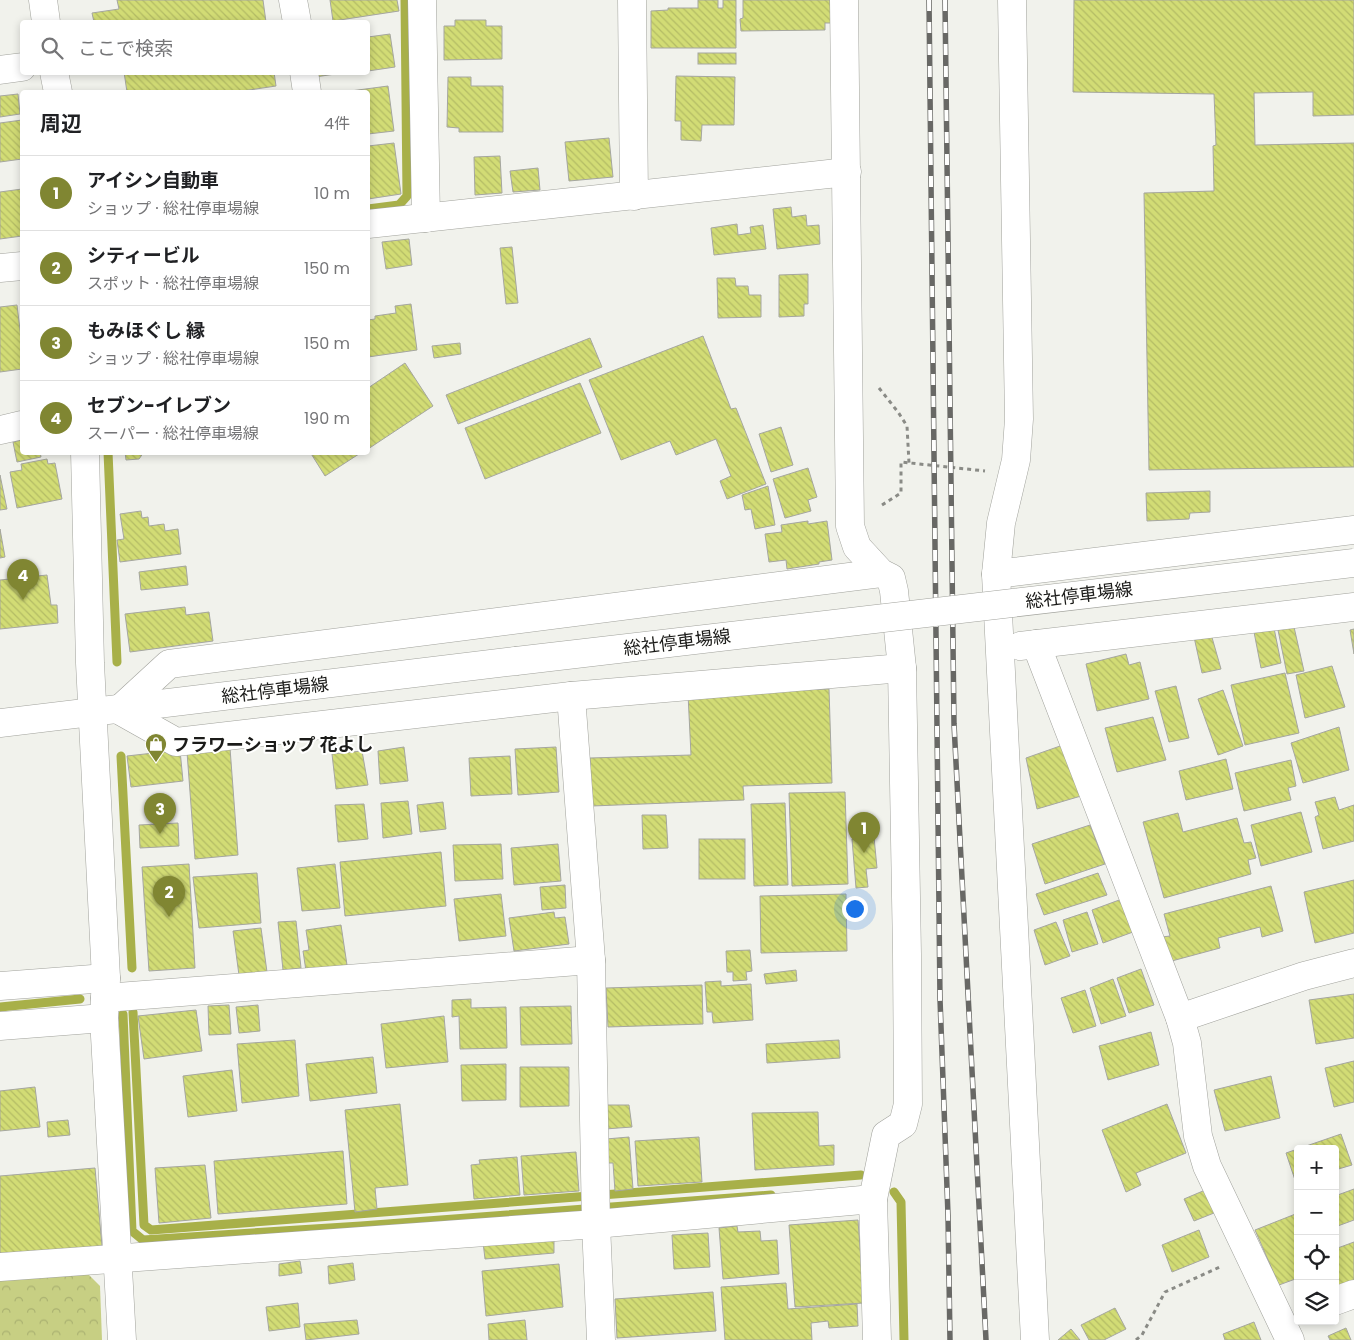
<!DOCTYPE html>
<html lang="ja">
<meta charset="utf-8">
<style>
body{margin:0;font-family:Poppins,"Noto Sans JP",sans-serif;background:#f6f6f6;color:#202124}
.controls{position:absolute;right:15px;bottom:15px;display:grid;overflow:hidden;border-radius:5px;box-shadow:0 2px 8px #0003}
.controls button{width:45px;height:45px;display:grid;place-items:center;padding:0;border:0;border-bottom:1px solid #e0e0e0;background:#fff;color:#202124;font:25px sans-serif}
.you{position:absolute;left:854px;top:908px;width:18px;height:18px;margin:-12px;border:4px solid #fff;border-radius:50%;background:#1a73e8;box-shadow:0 0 0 8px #1a73e833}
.badge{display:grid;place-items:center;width:32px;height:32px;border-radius:50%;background:#808632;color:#fff;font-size:16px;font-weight:700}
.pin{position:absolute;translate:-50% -41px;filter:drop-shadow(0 1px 2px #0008)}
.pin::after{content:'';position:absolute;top:26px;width:18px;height:15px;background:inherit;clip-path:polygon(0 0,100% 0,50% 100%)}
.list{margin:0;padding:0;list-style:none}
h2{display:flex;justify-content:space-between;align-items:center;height:65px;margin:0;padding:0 20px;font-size:21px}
h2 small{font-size:16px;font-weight:400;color:#757577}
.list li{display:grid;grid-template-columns:32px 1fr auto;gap:15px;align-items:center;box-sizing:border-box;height:75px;padding:0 20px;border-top:1px solid #e0e0e0}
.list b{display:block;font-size:19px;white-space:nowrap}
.list p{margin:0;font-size:16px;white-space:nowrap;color:#757577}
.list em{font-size:16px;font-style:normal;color:#757577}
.icon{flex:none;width:28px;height:28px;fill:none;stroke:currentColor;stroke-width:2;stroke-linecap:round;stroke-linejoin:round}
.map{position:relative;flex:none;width:1354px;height:1340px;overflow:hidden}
.search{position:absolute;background:#fff;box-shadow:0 2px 8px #0003;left:20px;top:20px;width:350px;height:55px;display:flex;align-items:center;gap:12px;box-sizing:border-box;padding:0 18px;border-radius:5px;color:#757577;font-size:19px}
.panel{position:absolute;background:#fff;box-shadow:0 2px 8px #0003;left:20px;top:90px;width:350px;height:365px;border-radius:5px}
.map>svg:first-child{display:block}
.park{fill:url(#park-crowns)}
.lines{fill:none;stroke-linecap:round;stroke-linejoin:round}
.stream{stroke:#a8b049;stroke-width:9}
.building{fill:url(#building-back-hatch);stroke:#a5a6a0}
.minor-casing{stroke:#a1a29c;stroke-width:29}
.major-casing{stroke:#a1a29c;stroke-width:29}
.path{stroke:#8a8b86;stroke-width:3;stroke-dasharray:4 4;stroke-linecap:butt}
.minor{stroke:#fff;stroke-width:28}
.major{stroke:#fff;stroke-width:28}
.rail-casing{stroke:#686865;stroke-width:5.5}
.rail{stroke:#fffffe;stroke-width:4;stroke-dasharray:11;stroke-linecap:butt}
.major-bridge-casing{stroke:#a1a29c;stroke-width:29;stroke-linecap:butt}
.major-bridge{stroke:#fff;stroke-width:28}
.labels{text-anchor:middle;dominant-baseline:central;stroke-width:4;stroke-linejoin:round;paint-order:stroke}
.street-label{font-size:18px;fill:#1b1b19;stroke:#fffffe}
.poi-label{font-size:18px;font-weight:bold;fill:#1b1b19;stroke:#fffffe;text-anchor:start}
</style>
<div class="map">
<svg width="1354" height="1340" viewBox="0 0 1354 1340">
<defs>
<pattern id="park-crowns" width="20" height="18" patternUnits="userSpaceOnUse" patternTransform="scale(1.25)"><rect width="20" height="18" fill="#c7cf83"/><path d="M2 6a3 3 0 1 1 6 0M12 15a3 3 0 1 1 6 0" fill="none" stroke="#aab171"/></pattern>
<pattern id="building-back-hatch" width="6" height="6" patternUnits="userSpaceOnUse" patternTransform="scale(1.25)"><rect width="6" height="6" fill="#d2dc75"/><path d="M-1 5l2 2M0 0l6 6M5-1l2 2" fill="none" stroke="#b4bc65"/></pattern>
</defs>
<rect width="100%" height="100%" fill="#f1f2ec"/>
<!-- park -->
<polygon class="park" points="86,1272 100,1286 102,1340 0,1340 0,1278"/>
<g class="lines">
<!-- stream -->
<g class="stream">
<polyline points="368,209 399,205 407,196 405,0"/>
<polyline points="108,452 117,662"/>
<polyline points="121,756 132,968"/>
<polyline points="0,1007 80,999"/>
<polyline points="133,1012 144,1225 151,1230 861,1175"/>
<polyline points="123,1014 132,1231 143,1240 361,1226 771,1195"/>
<polyline points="894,1192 901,1202 904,1340"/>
</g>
</g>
<!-- building -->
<g class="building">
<polygon points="117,0 263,0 266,22 94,22 92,13 119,9"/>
<polygon points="330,0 397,0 399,11 333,21"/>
<polygon points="698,0 718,0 718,8 723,8 723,0 736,0 736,48 651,48 651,11 668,10 668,8 698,8"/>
<polygon points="743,0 830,0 831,23 825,23 825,30 741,31 740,19 743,18"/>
<polygon points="1074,0 1354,0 1354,115 1313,116 1313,92 1254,93 1255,145 1354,143 1354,467 1149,470 1144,193 1214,191 1213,146 1216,145 1214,94 1073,92"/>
<polygon points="455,20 486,20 486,26 502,26 502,59 444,60 444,26 455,26"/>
<polygon points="390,34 395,67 368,71 368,37"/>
<rect x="698" y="53" width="38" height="11"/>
<polygon points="124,72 274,72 276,86 236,92 127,92"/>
<polygon points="314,72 342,72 342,73 315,77"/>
<polygon points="676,76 735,77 734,125 702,125 701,141 681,140 681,121 675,121"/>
<polygon points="448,77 471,77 471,86 503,86 503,132 459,132 459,128 447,127"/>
<polygon points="388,86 394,131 368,134 368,92 343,92"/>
<polygon points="18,94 20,114 0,117 0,96"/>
<polygon points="22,120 22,159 0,162 0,123"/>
<polygon points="609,138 613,177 569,181 565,142"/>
<polygon points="394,143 401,194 368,199 368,146"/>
<polygon points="500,156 502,193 475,195 474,157"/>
<polygon points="538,168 540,190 513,192 510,171"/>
<polygon points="22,189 22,236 0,239 0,192"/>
<polygon points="791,207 792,217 806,215 807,226 819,225 820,244 777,249 773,209"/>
<polygon points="737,224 738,235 751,233 750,227 763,225 766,249 714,255 711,228"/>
<polygon points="409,239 412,265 386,269 382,242"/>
<polygon points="512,247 518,303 506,304 500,248"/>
<polygon points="808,274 808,304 804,304 804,316 779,317 779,275"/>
<polygon points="717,278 735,278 736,286 748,286 749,295 761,295 761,317 718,318"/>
<polygon points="411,304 417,350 368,357 368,320 375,319 375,316 396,313 395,306"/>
<polygon points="17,305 21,338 22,338 22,369 0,372 0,307"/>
<polygon points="703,336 731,409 736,408 766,484 727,499 720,481 731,476 716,439 676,455 670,441 621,460 589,380"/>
<polygon points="590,338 602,367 458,424 446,395"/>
<polygon points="460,343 461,354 434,358 432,346"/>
<polygon points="405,363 433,406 368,449 368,388"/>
<polygon points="580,383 601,433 485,479 465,428"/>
<polygon points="781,427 793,465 771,472 759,434"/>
<polygon points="22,440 22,452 40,452 41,457 17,462 13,442"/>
<polygon points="125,452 144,452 139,459 126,460"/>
<polygon points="310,452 362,452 325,476"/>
<polygon points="47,459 48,464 55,463 62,499 17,508 10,472 22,470 21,464"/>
<polygon points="808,468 817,497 808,500 811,511 785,518 773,479"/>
<polygon points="0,475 7,509 0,510"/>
<polygon points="768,486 775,525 755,529 751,509 745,510 742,495"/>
<polygon points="1210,491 1210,512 1190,513 1189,519 1147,521 1146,493"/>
<polygon points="141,511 142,518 148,517 149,526 164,524 165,531 178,529 181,554 120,562 117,540 124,539 120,514"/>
<polygon points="808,521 808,524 827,521 832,560 819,562 819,564 787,569 786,560 769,562 765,534 782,532 781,525"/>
<polygon points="0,529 5,557 0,558"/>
<polygon points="186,566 188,585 141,590 139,572"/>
<polygon points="47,575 51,605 57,605 58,623 0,629 0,580"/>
<polygon points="185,607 186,615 209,612 213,641 130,652 125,614"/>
<polygon points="1294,627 1304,671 1287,674 1278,630"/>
<polygon points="1274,628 1281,663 1261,668 1254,632"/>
<polygon points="1354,629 1354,654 1350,630"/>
<polygon points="1211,634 1221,669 1202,673 1194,637"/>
<polygon points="1126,654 1129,665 1140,662 1149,699 1097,711 1086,664"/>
<polygon points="1332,666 1345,707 1305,718 1296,675"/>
<polygon points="1285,673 1299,733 1245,745 1231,685"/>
<polygon points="1176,686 1189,738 1169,742 1155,691"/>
<polygon points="829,689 832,783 743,786 744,800 592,806 590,758 691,755 688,694"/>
<polygon points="1223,690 1243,746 1218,755 1198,699"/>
<polygon points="1153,717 1166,760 1117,772 1105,728"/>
<polygon points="1339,727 1349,770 1303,783 1291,743"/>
<polygon points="1063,745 1081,796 1037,809 1026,758"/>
<polygon points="404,747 408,781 380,784 378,751"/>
<polygon points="556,747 559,792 518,795 515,749"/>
<polygon points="230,748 238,855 195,859 187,752"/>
<polygon points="180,750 183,781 131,787 127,756"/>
<polygon points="362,751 368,785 336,789 332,754"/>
<polygon points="510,756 512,794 471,796 469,758"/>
<polygon points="1226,759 1233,789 1186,800 1179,771"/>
<polygon points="1291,760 1296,786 1288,788 1291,800 1244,811 1235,773"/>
<polygon points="845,792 848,884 792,886 789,793"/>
<polygon points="1335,797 1339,810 1354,805 1354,841 1323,849 1315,817 1319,815 1315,802"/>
<polygon points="408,801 412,834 383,838 381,803"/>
<polygon points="443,802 446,829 420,832 417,805"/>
<polygon points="785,803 788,885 754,886 751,804"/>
<polygon points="364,804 368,839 338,842 335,805"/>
<polygon points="1301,812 1312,852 1261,866 1251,825"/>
<polygon points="1178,813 1183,832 1237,818 1244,843 1251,842 1256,858 1248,860 1251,874 1164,898 1143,822"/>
<polygon points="642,815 666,815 668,848 643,849"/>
<polygon points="178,823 179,846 140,848 139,825"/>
<polygon points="1090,825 1105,864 1045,884 1032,844"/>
<polygon points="874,837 877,868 866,869 868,887 856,888 852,839"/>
<rect x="699" y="839" width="46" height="40"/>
<polygon points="501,844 503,879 455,881 453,845"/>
<polygon points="558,844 561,881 514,885 511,848"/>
<polygon points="441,852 446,906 345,916 340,862"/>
<polygon points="189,864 195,968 149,971 142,867"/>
<polygon points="335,864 340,908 302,911 297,868"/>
<polygon points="257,873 261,923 199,928 193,877"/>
<polygon points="1098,873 1107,895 1044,915 1036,894"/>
<polygon points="1354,880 1354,933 1315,943 1304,892"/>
<polygon points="565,885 566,908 542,910 540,887"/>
<polygon points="1271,886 1283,931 1262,937 1260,927 1218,938 1220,948 1168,962 1162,937 1170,936 1164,914"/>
<polygon points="501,894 506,936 459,941 454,899"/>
<polygon points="846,894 847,951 761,953 760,896"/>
<polygon points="1122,899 1133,932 1103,943 1092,910"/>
<polygon points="554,912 555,918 565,917 569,944 514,951 509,918"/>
<polygon points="1087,912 1098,944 1072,952 1063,920"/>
<polygon points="296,921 301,968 283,970 278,922"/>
<polygon points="1056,922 1070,956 1045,965 1034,930"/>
<polygon points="341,925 347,965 306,971 303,951 309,950 306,930"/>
<polygon points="261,928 267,972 239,975 233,931"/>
<polygon points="750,950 752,971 746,972 747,980 733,981 733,972 727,972 726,951"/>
<polygon points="1141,969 1154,1005 1129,1013 1117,978"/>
<polygon points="796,970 797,981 766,984 764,974"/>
<polygon points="1113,979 1126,1016 1101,1024 1090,988"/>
<polygon points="721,981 721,986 751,984 753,1020 713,1023 712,1012 707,1012 705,982"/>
<polygon points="702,985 703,1024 608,1027 606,988"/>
<polygon points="1085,990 1096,1026 1073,1033 1061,998"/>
<polygon points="1354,994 1354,1038 1316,1044 1309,1000"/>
<polygon points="471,999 471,1008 506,1007 507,1048 460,1049 459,1016 452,1017 452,1000"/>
<polygon points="229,1005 231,1034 209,1035 208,1006"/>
<polygon points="258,1005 260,1031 239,1033 236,1007"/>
<polygon points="571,1006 572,1044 521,1045 520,1007"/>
<polygon points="196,1010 202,1051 144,1059 138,1016"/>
<polygon points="444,1016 448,1062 386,1068 381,1024"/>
<polygon points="1151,1032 1159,1065 1108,1080 1099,1046"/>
<polygon points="295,1040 299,1096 242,1103 237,1044"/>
<polygon points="839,1040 840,1058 767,1063 766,1044"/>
<polygon points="373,1057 377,1093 310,1101 306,1064"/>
<polygon points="1354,1061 1354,1102 1334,1107 1325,1068"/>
<polygon points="506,1064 506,1100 462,1101 461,1065"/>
<polygon points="520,1067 569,1067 569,1106 520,1107"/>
<polygon points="232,1070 237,1111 188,1117 183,1076"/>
<polygon points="1271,1076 1280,1118 1225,1131 1214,1090"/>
<polygon points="35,1087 40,1127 0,1131 0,1091"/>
<polygon points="400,1104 408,1185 375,1188 377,1209 355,1212 345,1110"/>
<polygon points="1167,1104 1186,1153 1136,1173 1141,1185 1126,1192 1102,1130"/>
<polygon points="605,1105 629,1105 632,1127 605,1129"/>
<polygon points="818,1112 819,1146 834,1145 834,1165 755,1170 752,1113"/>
<polygon points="68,1120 70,1135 48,1137 47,1122"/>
<polygon points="1341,1134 1352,1165 1335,1170 1335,1149 1298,1149 1298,1183 1296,1183 1286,1153"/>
<polygon points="629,1137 633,1189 615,1191 613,1163 607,1163 606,1139"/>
<polygon points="699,1137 702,1182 638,1186 635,1141"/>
<polygon points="343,1151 347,1204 218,1214 214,1161"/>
<polygon points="576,1152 579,1191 524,1195 521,1156"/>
<polygon points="517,1157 520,1195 474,1199 471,1165 480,1164 479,1160"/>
<polygon points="205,1165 211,1218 159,1223 155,1168"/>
<polygon points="95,1168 102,1246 0,1255 0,1176"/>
<polygon points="1210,1188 1219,1211 1194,1221 1184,1199"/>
<polygon points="1354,1189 1354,1220 1335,1227 1335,1196"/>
<polygon points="1298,1213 1298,1278 1279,1285 1255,1230"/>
<polygon points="858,1220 864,1303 795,1307 789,1225"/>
<polygon points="737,1226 738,1232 760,1231 761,1241 777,1240 779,1274 723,1279 719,1228"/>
<polygon points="1199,1230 1209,1257 1172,1272 1162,1245"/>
<polygon points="708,1233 710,1267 674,1269 672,1235"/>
<polygon points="554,1239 554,1253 485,1259 483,1242"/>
<polygon points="1354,1242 1354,1283 1339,1289 1335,1280 1335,1249"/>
<polygon points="300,1261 302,1273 279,1276 279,1264"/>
<polygon points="353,1263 355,1280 329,1284 328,1266"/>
<polygon points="559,1264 563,1307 486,1316 482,1271"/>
<polygon points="786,1283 788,1309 857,1304 858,1326 829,1328 828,1321 811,1323 812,1340 725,1340 721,1287"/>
<polygon points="713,1292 716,1331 617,1338 615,1299"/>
<polygon points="298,1303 300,1327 269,1331 266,1307"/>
<polygon points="1115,1308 1126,1329 1104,1340 1089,1340 1081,1325"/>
<polygon points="357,1320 359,1334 306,1340 304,1324"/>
<polygon points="525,1320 527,1340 489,1340 488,1324"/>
<polygon points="1254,1322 1261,1340 1225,1340 1223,1334"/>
<polygon points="1346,1328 1351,1340 1330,1340 1328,1336"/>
<polygon points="1071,1329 1080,1340 1058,1340"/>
</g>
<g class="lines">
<!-- minor casing -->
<g class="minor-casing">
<g id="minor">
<polyline points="43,0 46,22"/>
<polyline points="293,0 297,22"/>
<polyline points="422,0 426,218"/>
<polyline points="632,0 634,196"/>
<polyline points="844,0 850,526 857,547 881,573 891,578 894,591 902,668 907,954 908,1104 903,1124 886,1135 873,1199 877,1340"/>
<polyline points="1012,0 1019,419 1016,460 1001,523 996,574 1035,1340"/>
<polyline points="0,70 22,67"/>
<polyline points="54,72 58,92"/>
<polyline points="304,72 307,92"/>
<polyline points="368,224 847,172"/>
<polyline points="0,268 22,266"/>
<polyline points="0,430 22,425"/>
<polyline points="85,452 90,663 106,978 104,1018 122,1340"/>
<polyline points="881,573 169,664 119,710 176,742 571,696 902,668"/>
<polyline points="996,574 1354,530"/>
<polyline points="1036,644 1180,1018 1187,1043 1198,1136 1207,1166 1290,1340"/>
<polyline points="1020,646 1354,607"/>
<polyline points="571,696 591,960 596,1224 601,1340"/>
<polyline points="0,986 106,978"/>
<polyline points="105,998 591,960"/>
<polyline points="1180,1018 1304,976 1354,963"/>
<polyline points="0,1026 104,1018"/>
<polyline points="0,1267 596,1224 873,1199"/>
<polyline points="1335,1301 1354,1294"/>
</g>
</g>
<!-- major casing -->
<g class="major-casing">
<polyline id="major" points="0,723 516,661"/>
</g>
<!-- path -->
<g class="path">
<polyline points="879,388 898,412 907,426 909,463"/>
<polyline points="882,505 901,493 901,462 985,471"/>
<polyline points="1136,1340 1142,1335 1165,1292 1222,1266"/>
</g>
<!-- minor -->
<use href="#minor" class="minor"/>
<!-- major -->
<use href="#major" class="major"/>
<!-- rail casing -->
<g class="rail-casing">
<g id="rail">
<polyline points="929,0 940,999 948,1215 950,1340"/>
<polyline points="945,0 954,724 986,1340"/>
</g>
</g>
<!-- rail -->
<use href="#rail" class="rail"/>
<!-- major-bridge casing -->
<g class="major-bridge-casing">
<polyline id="major-bridge" points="516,661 1354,563"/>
</g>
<!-- major-bridge -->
<use href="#major-bridge" class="major-bridge"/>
</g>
<!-- icons -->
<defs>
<g id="shop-pin" transform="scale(1.125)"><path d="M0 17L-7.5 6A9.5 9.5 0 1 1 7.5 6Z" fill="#808632" stroke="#fffffe"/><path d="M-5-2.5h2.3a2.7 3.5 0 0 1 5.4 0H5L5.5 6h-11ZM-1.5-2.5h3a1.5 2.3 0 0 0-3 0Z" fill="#fff"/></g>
</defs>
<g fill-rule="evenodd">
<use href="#shop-pin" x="156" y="744"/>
</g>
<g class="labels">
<!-- street labels -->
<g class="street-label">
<text transform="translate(1079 595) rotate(-7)">総社停車場線</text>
<text transform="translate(677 642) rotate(-7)">総社停車場線</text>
<text transform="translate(275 690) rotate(-7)">総社停車場線</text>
</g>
<!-- poi labels -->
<g class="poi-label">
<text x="172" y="744">フラワーショップ 花よし</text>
</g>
</g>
</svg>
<div class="controls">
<button>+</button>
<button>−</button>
<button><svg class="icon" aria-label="locate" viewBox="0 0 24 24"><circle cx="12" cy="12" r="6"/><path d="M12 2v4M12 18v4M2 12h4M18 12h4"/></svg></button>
<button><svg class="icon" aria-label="layers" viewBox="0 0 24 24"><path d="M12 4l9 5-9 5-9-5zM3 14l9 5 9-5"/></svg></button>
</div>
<div class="you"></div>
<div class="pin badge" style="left:864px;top:853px">1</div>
<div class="pin badge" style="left:169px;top:917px">2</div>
<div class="pin badge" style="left:160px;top:834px">3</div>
<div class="pin badge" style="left:23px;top:600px">4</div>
<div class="search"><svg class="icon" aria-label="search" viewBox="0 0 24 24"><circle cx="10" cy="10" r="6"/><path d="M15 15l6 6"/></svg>ここで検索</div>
<section class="panel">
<h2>周辺<small>4件</small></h2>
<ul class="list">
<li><span class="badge">1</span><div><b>アイシン自動車</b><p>ショップ · 総社停車場線</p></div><em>10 m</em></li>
<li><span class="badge">2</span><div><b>シティービル</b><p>スポット · 総社停車場線</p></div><em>150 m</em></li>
<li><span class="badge">3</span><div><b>もみほぐし 縁</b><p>ショップ · 総社停車場線</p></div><em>150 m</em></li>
<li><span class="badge">4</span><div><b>セブン-イレブン</b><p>スーパー · 総社停車場線</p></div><em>190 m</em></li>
</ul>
</section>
</div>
